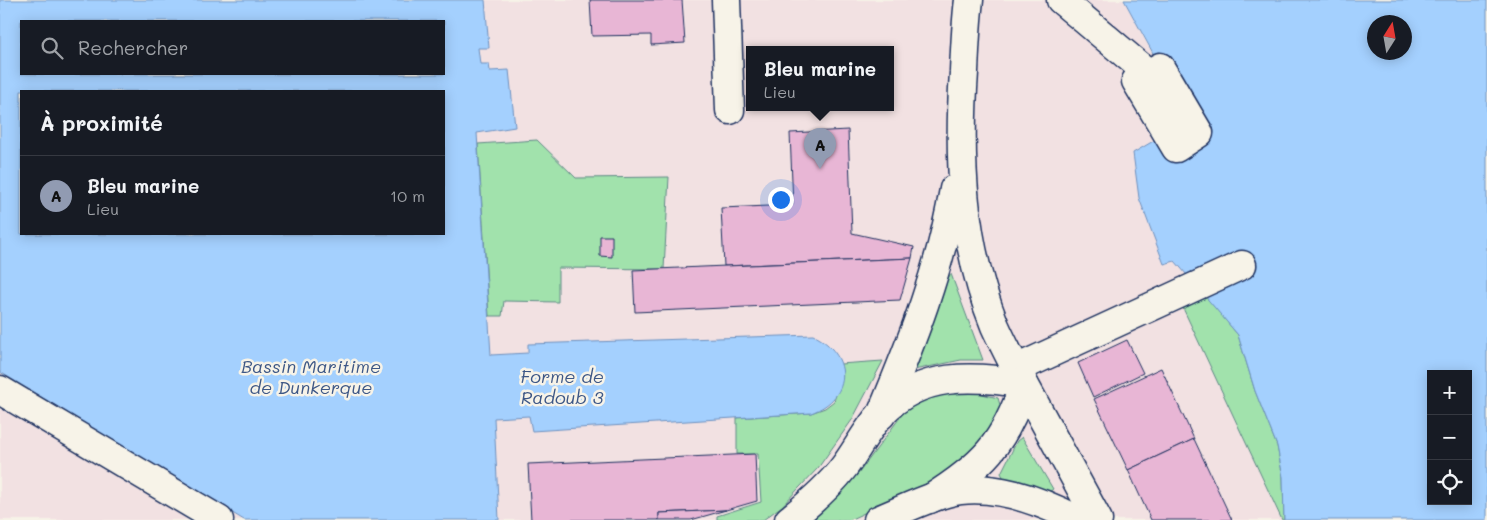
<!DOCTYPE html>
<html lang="fr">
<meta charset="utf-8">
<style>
body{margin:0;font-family:Mali,sans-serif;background:#20242c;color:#f1f3f6}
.controls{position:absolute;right:15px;bottom:15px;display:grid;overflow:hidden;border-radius:0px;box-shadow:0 2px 12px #0003}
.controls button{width:45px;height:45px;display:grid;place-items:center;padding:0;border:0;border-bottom:1px solid #363941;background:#171b24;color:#f1f3f6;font:25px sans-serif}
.compass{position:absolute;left:1367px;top:15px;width:45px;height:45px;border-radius:50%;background:#171b24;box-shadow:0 2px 12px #0003;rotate:11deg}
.you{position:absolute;left:780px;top:199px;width:18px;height:18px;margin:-12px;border:4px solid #fff;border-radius:50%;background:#1a73e8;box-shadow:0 0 0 8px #1a73e833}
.badge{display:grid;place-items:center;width:32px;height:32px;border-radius:50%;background:#919bb2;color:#111;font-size:16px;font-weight:700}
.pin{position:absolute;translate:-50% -41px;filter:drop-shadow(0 1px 2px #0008)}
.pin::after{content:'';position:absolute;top:26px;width:18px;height:15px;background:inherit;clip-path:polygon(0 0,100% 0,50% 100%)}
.popup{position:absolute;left:746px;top:46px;width:148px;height:65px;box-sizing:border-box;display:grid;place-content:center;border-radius:0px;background:#171b24;filter:drop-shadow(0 1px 4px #0005);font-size:16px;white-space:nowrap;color:#9ea1a6}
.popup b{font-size:19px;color:#f1f3f6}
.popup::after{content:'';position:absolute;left:50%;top:100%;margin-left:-10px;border:10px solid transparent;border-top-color:#171b24}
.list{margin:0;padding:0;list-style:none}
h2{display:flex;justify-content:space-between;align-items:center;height:65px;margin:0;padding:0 20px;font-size:21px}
h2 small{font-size:16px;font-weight:400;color:#9ea1a6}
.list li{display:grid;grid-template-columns:32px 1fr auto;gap:15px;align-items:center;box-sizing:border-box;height:80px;padding:0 20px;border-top:1px solid #363941}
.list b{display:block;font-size:19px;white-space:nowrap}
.list p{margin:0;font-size:16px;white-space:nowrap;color:#9ea1a6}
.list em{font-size:16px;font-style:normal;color:#9ea1a6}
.icon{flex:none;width:28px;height:28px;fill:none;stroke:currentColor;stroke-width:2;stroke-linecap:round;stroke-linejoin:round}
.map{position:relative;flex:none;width:1487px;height:520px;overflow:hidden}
.search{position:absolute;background:#171b24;box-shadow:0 2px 12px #0003;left:20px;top:20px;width:425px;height:55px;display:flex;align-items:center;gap:12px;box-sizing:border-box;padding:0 18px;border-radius:0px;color:#9ea1a6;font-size:19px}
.panel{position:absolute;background:#171b24;box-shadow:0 2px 12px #0003;left:20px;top:90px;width:425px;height:145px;border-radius:0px}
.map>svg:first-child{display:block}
.built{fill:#f2e1e2;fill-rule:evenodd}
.green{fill:#a1e2ac;stroke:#5e8885}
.water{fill:#a4d0fe;stroke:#6d90be;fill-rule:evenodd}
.building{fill:#e8b6d5;stroke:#1b2f5e}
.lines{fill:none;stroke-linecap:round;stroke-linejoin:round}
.minor-casing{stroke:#1b2f5e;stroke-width:31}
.major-casing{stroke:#1b2f5e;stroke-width:31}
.minor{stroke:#f7f3e8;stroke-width:28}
.major{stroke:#f7f3e8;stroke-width:28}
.labels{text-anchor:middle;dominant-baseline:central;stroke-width:5;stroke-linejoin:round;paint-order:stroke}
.water-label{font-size:18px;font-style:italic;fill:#3d5786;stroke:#f7f3e8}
</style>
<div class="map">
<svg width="1487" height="520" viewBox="0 0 1487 520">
<rect width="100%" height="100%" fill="#f7f3e8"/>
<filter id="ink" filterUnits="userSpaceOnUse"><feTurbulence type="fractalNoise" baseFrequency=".02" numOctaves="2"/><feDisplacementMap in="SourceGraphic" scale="10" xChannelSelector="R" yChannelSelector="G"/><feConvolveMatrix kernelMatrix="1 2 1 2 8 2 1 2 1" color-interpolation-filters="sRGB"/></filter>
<g filter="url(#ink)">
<!-- built -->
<g class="built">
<path d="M 485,0 L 1124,0 L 1160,67 L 1175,261 L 1238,335 L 1284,520 L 499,520 L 477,133 L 515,127 L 490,71 L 480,64 L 478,48 L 489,47 ZM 750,50 L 890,50 L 890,108 L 750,108 Z"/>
<polygon points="0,372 244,520 0,520"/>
</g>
<!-- green -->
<g class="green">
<polygon points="537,140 576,178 669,177 664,269 558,268 558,302 504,301 502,316 489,316 478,144"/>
<path d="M 951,274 L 983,360 L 961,360 L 914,370 C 917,355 942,282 951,274 Z"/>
<polygon points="1203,293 1238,335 1255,391 1277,446 1283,477 1284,520 1282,520 1182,306"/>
<polygon points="883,361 852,420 818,468 782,506 763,520 717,520 717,516 761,502 758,454 737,454 737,418 811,413 825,408 834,401 843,373 840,364"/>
<path d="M 978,393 L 998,398 L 1000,405 L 998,416 L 988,440 L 943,477 L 849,520 L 814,520 L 818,513 L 858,474 L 904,412 C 926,396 951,392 978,393 Z"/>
<polygon points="1022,437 1053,489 1048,493 1004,479 1001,473 1017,441"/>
</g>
<!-- water -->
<g class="water">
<path d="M 0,0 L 485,0 L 489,48 L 478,48 L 480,64 L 489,64 L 490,71 L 509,70 L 515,127 L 477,133 L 491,355 L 528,353 L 528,344 L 813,335 C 852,354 854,397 811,413 L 532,431 L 529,416 L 494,418 L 499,520 L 244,520 L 0,372 ZM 21,21 L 444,21 L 444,74 L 21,74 ZM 21,91 L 444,91 L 444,234 L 21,234 Z"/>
<path d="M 1124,0 L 1487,0 L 1487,520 L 1284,520 L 1283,477 L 1277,446 L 1255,391 L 1238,335 L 1175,261 L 1164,264 L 1139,198 L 1133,153 L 1167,133 L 1147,100 L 1171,86 ZM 1374,22 L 1404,22 L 1404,52 L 1374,52 ZM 1431,374 L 1468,374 L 1468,501 L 1431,501 Z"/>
</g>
<!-- building -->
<g class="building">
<polygon points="590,0 682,0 685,43 651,45 651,35 592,36"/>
<polygon points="848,130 852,233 914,247 912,258 724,266 721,208 793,205 790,133"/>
<polygon points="600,236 612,236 612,257 600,256"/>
<polygon points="912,258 900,300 635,312 633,270"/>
<polygon points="1127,340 1143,373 1093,397 1078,363"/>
<polygon points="1161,368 1194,439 1128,470 1094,399"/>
<polygon points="1194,439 1232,520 1151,520 1128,470"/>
<polygon points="755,454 757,501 726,510 659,513 659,520 531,520 528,464"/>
<polygon points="726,510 691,520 659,520 659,513"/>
</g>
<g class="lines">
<!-- minor casing -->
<g class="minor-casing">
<g id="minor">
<polyline points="726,0 730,110"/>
<polyline points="1061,0 1149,74"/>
<polygon points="1160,67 1199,133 1176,148 1136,81"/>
<polyline points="1016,369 1242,265"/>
<polyline points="0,390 219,520"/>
<path d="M 881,415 C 912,341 941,268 954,189"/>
<path d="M 930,499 C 982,466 1005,444 1024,384 C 1014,365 1004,346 995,326 C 962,245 958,159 964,72 C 965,48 966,24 969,0"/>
<path d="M 878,520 C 900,511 922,500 946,493 C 990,481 1039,500 1078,520"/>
</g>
</g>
<!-- major casing -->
<g class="major-casing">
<path id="major" d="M 789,520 C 809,504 829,487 844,467 C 857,450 867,429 882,413 C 919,372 974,375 1024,384 L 1098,520"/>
</g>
<!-- minor -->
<use href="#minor" class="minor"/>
<!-- major -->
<use href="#major" class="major"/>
</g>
</g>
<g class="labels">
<!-- water labels -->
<g class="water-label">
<text x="311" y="366">Bassin Maritime<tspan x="311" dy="21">de Dunkerque</tspan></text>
<text x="562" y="376">Forme de<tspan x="562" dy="21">Radoub 3</tspan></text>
</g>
</g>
</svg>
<div class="controls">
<button>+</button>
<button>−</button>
<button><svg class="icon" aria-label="locate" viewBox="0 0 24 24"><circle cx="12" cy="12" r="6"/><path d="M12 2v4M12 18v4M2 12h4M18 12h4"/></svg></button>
</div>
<svg class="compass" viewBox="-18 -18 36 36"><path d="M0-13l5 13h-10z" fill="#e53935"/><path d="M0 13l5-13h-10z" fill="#9ea1a6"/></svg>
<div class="you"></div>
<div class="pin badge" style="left:820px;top:169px">A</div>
<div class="popup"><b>Bleu marine</b>Lieu</div>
<div class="search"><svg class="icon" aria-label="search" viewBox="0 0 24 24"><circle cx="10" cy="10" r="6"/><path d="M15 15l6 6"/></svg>Rechercher</div>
<section class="panel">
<h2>À proximité<small></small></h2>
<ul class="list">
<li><span class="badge">A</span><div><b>Bleu marine</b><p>Lieu</p></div><em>10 m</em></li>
</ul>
</section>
</div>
